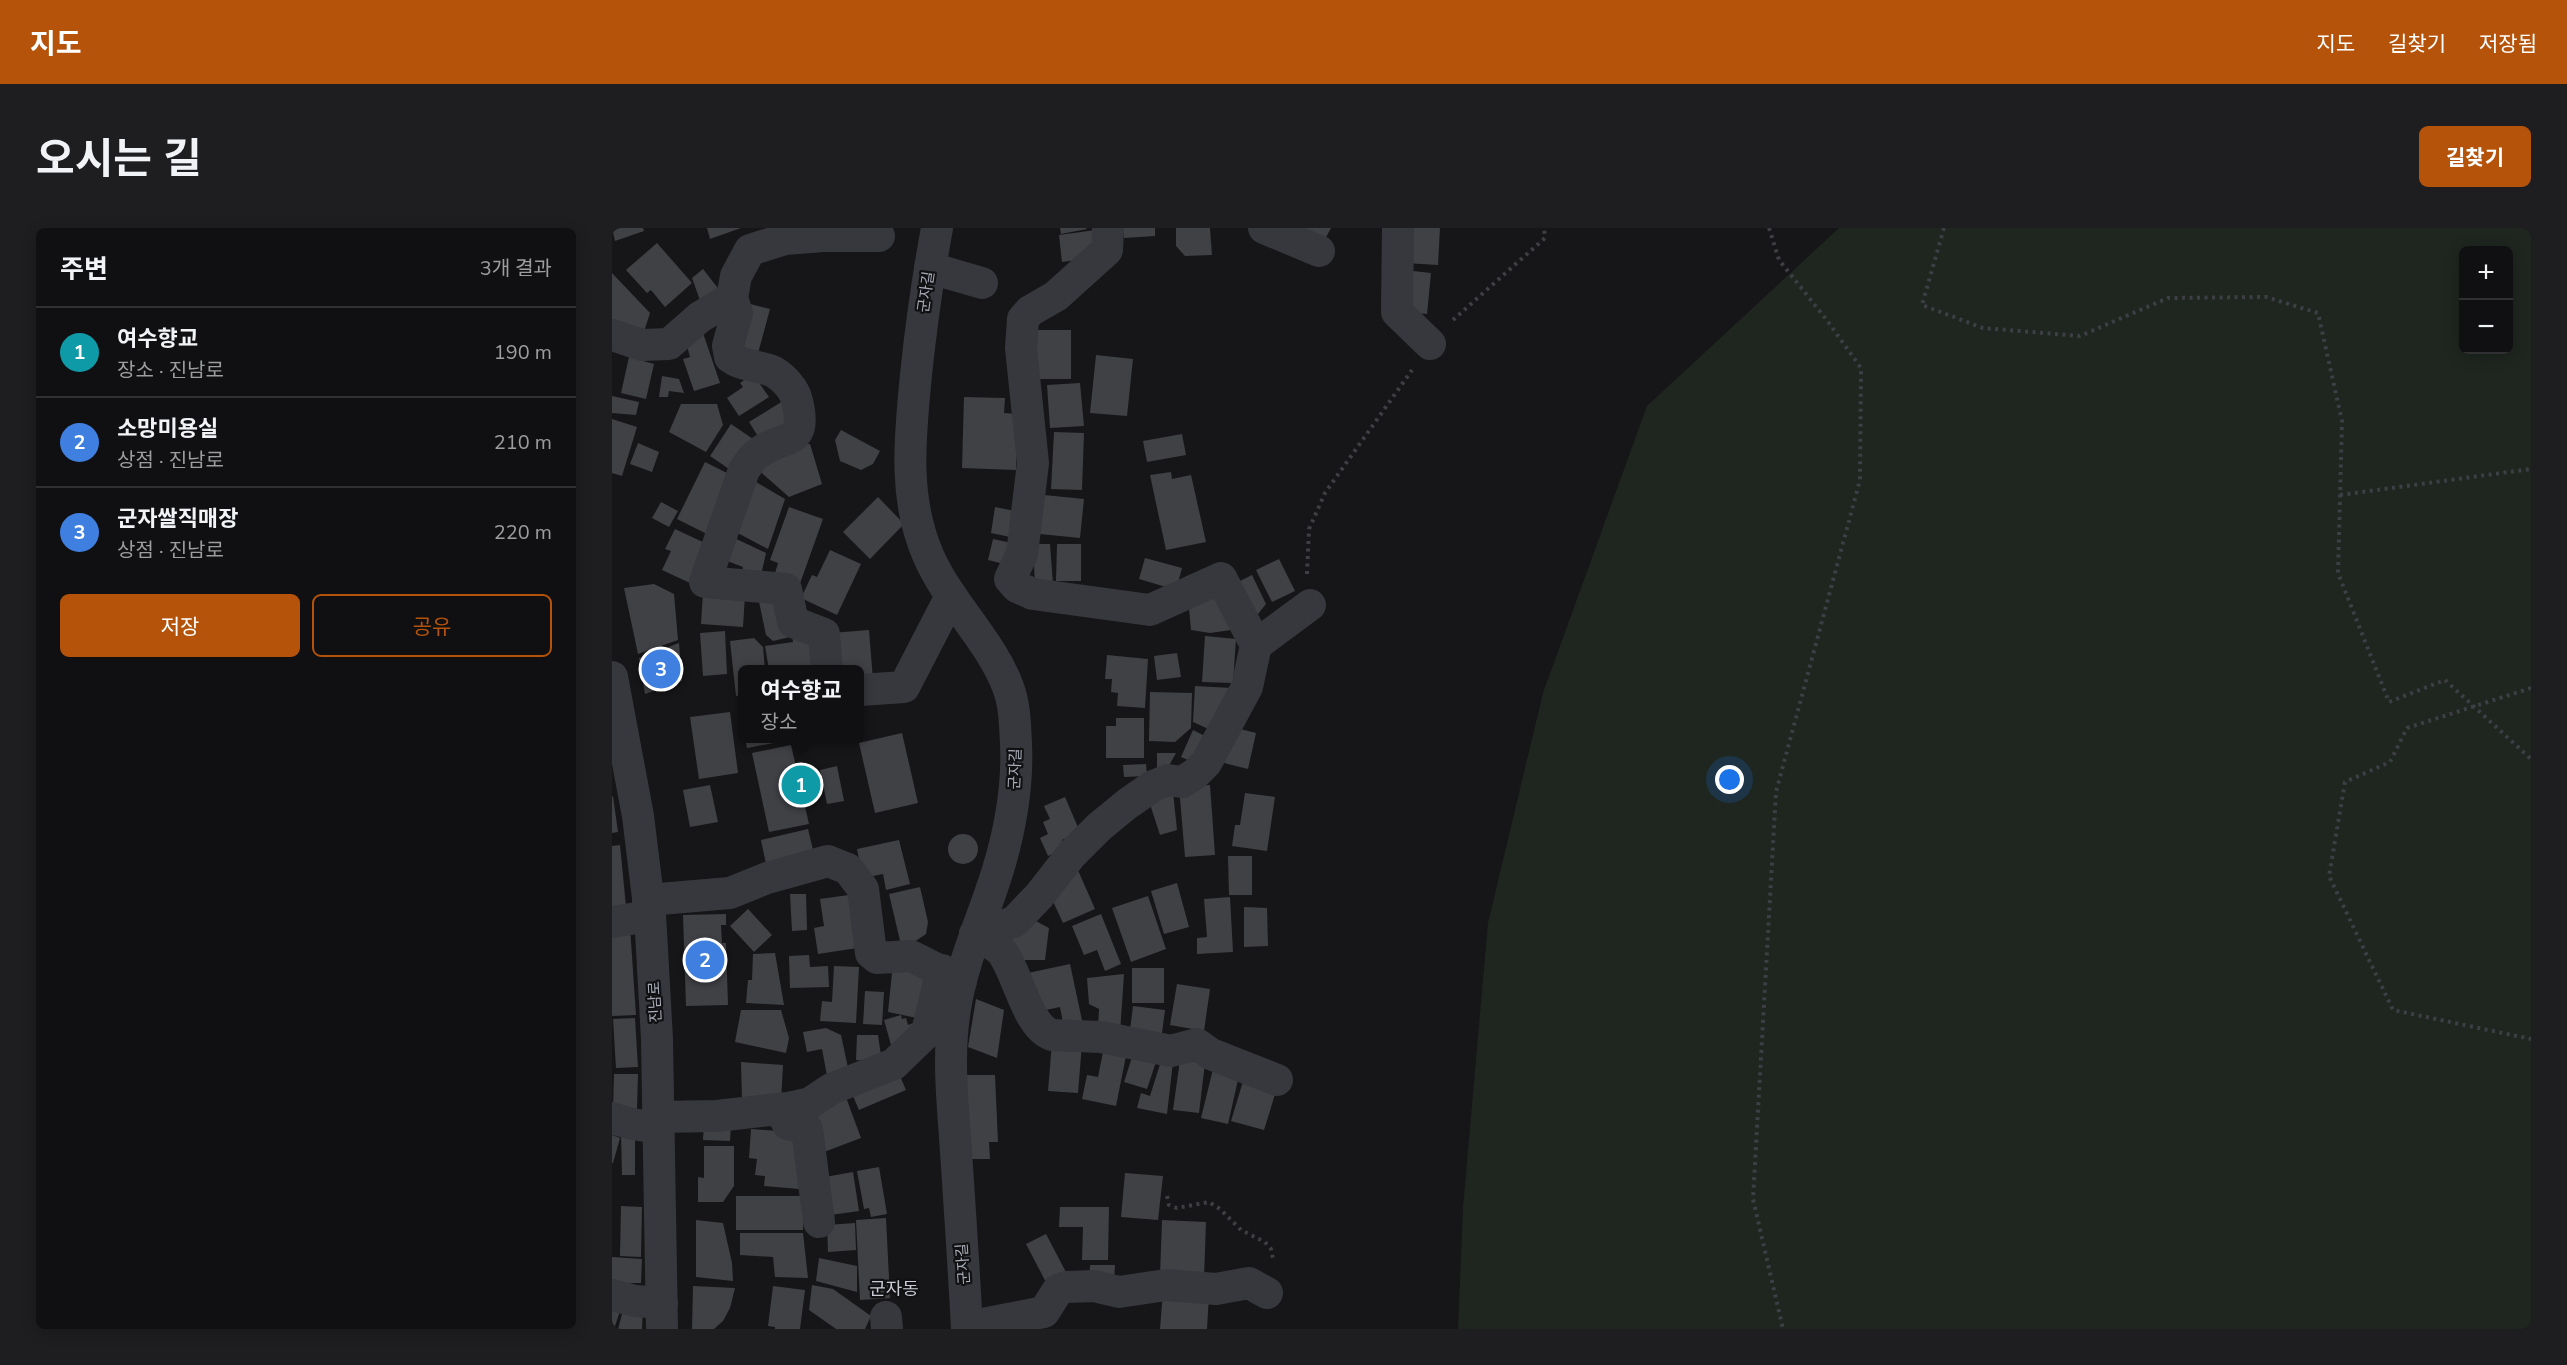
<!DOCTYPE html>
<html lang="ko">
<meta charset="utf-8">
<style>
body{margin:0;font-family:"Nunito Sans","Noto Sans KR",sans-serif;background:#1e1e20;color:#f1f3f6}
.controls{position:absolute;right:18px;top:18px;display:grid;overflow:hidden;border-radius:9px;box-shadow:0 3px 15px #0003}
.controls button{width:54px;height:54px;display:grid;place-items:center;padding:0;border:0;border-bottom:2px solid #303032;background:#101012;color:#f1f3f6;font:30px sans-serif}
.you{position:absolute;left:1118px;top:552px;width:21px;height:21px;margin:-15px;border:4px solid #fff;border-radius:50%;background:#1a73e8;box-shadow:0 0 0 9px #1a73e833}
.badge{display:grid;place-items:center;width:39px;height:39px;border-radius:50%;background:#b45309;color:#fff;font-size:20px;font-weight:700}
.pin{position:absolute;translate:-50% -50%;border:3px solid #fff;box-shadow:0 2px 6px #0006}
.popup{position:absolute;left:126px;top:437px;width:126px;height:78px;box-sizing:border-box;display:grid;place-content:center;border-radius:9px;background:#101012;filter:drop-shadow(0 2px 4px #0005);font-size:20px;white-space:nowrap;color:#9c9d9f}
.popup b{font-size:22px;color:#f1f3f6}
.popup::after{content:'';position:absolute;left:50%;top:100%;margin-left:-12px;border:12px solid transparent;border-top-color:#101012}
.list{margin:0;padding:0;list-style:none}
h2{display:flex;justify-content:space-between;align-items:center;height:78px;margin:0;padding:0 24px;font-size:26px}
h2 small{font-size:20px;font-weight:400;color:#9c9d9f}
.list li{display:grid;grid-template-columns:39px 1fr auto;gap:18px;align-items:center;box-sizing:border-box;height:90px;padding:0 24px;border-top:2px solid #303032}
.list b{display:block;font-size:22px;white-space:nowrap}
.list p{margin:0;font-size:20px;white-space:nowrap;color:#9c9d9f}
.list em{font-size:20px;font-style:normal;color:#9c9d9f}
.actions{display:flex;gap:12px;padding:18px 24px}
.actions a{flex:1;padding:14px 0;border:2px solid #b45309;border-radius:9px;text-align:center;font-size:21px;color:#b45309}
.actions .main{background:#b45309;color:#fff}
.map{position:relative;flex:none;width:1919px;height:1101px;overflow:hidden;border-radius:9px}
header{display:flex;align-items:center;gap:36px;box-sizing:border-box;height:84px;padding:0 30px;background:#b45309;color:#fff}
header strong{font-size:28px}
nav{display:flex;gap:33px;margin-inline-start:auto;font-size:21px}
.intro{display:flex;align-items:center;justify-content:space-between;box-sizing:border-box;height:144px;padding:0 36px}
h1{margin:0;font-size:42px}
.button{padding:15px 27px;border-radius:9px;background:#b45309;color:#fff;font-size:21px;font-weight:700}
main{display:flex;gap:36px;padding:0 36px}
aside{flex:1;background:#101012;border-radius:9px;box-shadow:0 3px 15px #0003}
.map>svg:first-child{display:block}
.green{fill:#1e261f;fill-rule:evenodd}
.building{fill:#404145}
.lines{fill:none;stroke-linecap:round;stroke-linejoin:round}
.path{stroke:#3d3f44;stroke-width:4;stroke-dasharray:3 4.5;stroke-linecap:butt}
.minor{stroke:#37383d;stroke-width:32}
.labels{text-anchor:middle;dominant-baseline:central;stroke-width:4.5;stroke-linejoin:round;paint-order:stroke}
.street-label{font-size:15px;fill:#a8adb8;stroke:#111113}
.quarter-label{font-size:18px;fill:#c9ccd4;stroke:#111113}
</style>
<header>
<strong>지도</strong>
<nav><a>지도</a><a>길찾기</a><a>저장됨</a></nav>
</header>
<div class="intro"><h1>오시는 길</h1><a class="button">길찾기</a></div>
<main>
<aside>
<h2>주변<small>3개 결과</small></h2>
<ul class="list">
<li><span class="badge" style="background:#0f9aa8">1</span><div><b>여수향교</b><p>장소 · 진남로</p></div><em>190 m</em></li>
<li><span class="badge" style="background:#3f7fe0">2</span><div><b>소망미용실</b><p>상점 · 진남로</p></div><em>210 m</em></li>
<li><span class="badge" style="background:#3f7fe0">3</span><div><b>군자쌀직매장</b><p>상점 · 진남로</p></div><em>220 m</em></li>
</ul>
<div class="actions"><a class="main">저장</a><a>공유</a></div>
</aside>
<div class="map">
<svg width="1919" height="1101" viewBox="0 0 1919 1101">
<rect width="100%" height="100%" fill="#161618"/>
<!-- green -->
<path class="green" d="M 1227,0 L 1919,0 L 1919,1101 L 846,1101 L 851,980 L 876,695 L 931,465 L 1035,178 ZM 1852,22 L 1896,22 L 1896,122 L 1852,122 Z"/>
<!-- building -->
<g class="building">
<polygon points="0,0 31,0 32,3 3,13"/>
<polygon points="95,0 129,0 98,11"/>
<polygon points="448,0 474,0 475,1 449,6"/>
<polygon points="511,0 543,0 543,8 512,10"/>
<polygon points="564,0 598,0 600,27 573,28 564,18"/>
<polygon points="675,0 719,0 713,11"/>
<polygon points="795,0 828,0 826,37 793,35"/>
<polygon points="484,2 478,30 450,34 447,7"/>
<polygon points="45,15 80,55 53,79 39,62 35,65 14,42"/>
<polygon points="91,41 109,64 90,78 80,50"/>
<polygon points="792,42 819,45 815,86 796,84"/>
<polygon points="0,45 38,85 30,110 0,101"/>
<polygon points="134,75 158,81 145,129 121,123"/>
<polygon points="425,102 459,102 459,151 424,151"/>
<polygon points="91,105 108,155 82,163 71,131 78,129 73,111"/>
<polygon points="484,127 521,131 515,188 478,185"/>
<polygon points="17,129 42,136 34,171 9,165"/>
<polygon points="141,146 157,169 127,188 115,170 131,159 128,155"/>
<polygon points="50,148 67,151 72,165 57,163 56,169 47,169"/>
<polygon points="468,155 472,198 438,200 435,157"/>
<polygon points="0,168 27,174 24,187 0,185"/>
<polygon points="352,169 393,170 392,185 406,186 404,242 350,240"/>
<polygon points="171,173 184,195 150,215 137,194"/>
<polygon points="69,176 105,176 111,197 94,224 57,204"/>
<polygon points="0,191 25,199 10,248 0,245"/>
<polygon points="119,196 144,213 123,245 98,228"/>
<polygon points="229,202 268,223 261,236 249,242 228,233 223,212"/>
<polygon points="442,204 472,205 470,262 439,261"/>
<polygon points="570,206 574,227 535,234 531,213"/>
<polygon points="26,215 47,224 40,244 18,236"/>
<polygon points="198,216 210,256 177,269 143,239 180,217"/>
<polygon points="93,234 123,249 95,306 65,291"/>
<polygon points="559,244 560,251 579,247 594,314 554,322 538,247"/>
<polygon points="139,251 173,271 156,321 120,302"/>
<polygon points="432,267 472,271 468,310 428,306"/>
<polygon points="266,269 292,296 258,331 231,304"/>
<polygon points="49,274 66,283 57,299 40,290"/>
<polygon points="177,279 211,291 186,361 161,352 166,335 158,332"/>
<polygon points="383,279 403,283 398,309 379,305"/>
<polygon points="63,301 95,316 78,355 50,342 59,323 53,321"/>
<polygon points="118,308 154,325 147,356 128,353 131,339 110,331"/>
<polygon points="381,311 405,316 400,338 376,332"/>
<polygon points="421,316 438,316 441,356 423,357"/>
<polygon points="445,316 469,316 469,353 444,353"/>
<polygon points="218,322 249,336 225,387 189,370 200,347 205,349"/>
<polygon points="533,330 570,340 564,362 527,351"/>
<polygon points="667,331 683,363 660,374 644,342"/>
<polygon points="640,347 654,376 638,396 620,357"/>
<polygon points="42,356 62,366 66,412 26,426 12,360"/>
<polygon points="607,356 626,401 598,405 579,402 576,369"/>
<polygon points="91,364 133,367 131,399 89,396"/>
<polygon points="169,365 178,409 161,413 154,407 146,369"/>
<polygon points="179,401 200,407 206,442 157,442 153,418 181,414"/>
<polygon points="257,402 261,452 248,454 248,442 227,442 219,405"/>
<polygon points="113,403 115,446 91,448 88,405"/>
<polygon points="593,408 624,411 621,455 590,454"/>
<polygon points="142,410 151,419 153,442 130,442 130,467 124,468 118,413"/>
<polygon points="67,415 70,453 33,466 27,430"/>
<polygon points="565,425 569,449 545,452 542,428"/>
<polygon points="495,427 536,431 533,480 505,478 506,465 499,464 500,451 493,451"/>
<polygon points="583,458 620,460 601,503 581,494"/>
<polygon points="538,464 580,465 579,500 563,514 537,513"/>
<polygon points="118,484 126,545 87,551 78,489"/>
<polygon points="504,490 532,490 532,530 494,530 494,498 504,498"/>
<polygon points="620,499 644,505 636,541 612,535"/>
<polygon points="581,502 597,510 585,536 569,529"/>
<polygon points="290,505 306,575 263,585 247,515"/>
<polygon points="133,510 178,510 178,512 135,520"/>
<polygon points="179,517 197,596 157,604 140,525"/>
<polygon points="545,525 564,525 553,545 545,545"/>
<polygon points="534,536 535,548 512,549 511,537"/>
<polygon points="225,538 232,573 215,576 208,542"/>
<polygon points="98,557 106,594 78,599 71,562"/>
<polygon points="598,557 603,627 573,629 567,559"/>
<polygon points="561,564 565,602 548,607 536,570"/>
<polygon points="633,565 663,569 655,623 620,618 623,597 628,597"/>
<polygon points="1,568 6,604 0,605 0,569"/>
<polygon points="453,569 468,604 450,612 453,620 436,628 428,610 436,606 431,594 438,591 432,578"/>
<polygon points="196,601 202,626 154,636 149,612"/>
<circle cx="351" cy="621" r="15"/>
<polygon points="287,612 298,656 274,662 271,646 251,650 245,621"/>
<polygon points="8,617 15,689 0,690 0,618"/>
<polygon points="616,628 640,628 640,667 617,667"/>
<polygon points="465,640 483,681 451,695 439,669"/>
<polygon points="565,655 577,699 552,706 539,663"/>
<polygon points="308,659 316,694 314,706 302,714 289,717 277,666"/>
<polygon points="178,666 194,666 195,702 180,703"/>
<polygon points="244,666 252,719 206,726 202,700 212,698 208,671"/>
<polygon points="536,668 554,721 519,734 500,680"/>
<polygon points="618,669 621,724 585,726 585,710 595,709 592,671"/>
<polygon points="632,679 655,680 656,718 632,719"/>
<polygon points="136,681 160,707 142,724 118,698"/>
<polygon points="114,686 114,697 109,697 110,715 114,715 116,777 74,778 71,687"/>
<polygon points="489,686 509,736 493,743 485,722 472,727 460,698"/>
<polygon points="420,691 437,700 433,732 404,732 397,707"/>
<polygon points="18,699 24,787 0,788 0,700"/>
<polygon points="163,725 172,777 134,775 136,752 140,752 141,726"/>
<polygon points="197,727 198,739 216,738 217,759 178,760 177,728"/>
<polygon points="281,735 321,748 305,790 276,784"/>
<polygon points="458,736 471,797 452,800 448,779 424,784 416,745"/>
<polygon points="222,738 247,739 244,795 208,793 210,773 220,774"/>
<rect x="520" y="740" width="32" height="35"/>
<polygon points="512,746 508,805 486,799 487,781 477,776 475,750"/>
<polygon points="565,756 598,761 592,803 558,797"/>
<polygon points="253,763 272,764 270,797 251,796"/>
<polygon points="364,771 392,782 385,830 356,819"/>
<polygon points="521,778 553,782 549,813 518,802"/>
<polygon points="129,782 169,782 177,810 174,825 123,814"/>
<polygon points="289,787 290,791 294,790 296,797 304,794 283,831 272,792"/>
<polygon points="23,790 26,839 4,840 1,791"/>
<polygon points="214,800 229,807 238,849 216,853 210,821 195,824 191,804"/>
<polygon points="245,807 266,807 270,834 244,832"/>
<polygon points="440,814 470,816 466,865 436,863"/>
<polygon points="492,819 515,823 504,878 470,871 475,847 486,849"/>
<polygon points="522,823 545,831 535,861 512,854"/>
<polygon points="568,832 593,835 587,885 561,882"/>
<polygon points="549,833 561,834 555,886 525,880 529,865 538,868"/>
<polygon points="129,834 171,837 169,874 130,872"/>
<polygon points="602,837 628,843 616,896 589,890"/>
<polygon points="285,841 294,862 247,882 238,861"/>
<polygon points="2,846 26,846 25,881 1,880"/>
<polygon points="354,847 383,847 386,914 377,914 378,931 357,931"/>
<polygon points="632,850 665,860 652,902 619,893"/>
<polygon points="232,864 249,910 212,924 197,885"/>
<polygon points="92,897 119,897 118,913 91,912"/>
<polygon points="139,901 192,905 187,961 152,958 153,948 143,947 145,931 137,930"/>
<polygon points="9,905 23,905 23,947 10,947"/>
<polygon points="0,907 8,910 1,935 0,935"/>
<polygon points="92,918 122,918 122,958 111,974 86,974 86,949 92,950"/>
<polygon points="267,939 275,986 259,989 257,980 252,981 245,943"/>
<polygon points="241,944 247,983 219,987 213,949"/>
<polygon points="513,945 551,948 546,992 509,989"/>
<rect x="124" y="968" width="67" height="34"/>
<polygon points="9,978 30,979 29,1029 8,1028"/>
<polygon points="448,979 497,979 496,1032 470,1032 471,999 447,999"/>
<polygon points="274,990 278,1070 248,1072 244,992"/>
<polygon points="84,992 111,995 120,1035 121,1053 84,1049"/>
<polygon points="550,992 594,994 592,1050 548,1048"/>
<polygon points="243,995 244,1022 216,1024 215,997"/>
<polygon points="128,1005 191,1005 196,1050 163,1049 161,1029 128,1027"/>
<polygon points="434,1006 456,1048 436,1058 414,1016"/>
<polygon points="0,1029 30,1031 29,1055 0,1055"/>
<polygon points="207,1030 245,1038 245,1064 204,1053"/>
<polygon points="478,1037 503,1037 502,1052 477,1052"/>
<polygon points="200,1057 221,1061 259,1088 253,1101 224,1101 197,1082"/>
<polygon points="81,1058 123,1060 118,1080 111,1093 102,1101 80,1101"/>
<polygon points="161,1058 193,1062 188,1101 163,1101 163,1099 156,1098"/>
<polygon points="551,1063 597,1067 595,1101 548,1101"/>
<polygon points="0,1071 11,1074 2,1101 0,1101"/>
<polygon points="13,1075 31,1078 30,1101 6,1101"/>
</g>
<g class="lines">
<!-- path -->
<g class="path">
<polyline points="1157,0 1167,32 1214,91 1249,140 1248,252 1164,564 1141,971 1171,1101"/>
<polyline points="1332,0 1310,77 1371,100 1468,108 1556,70 1654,69 1706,85 1730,193 1726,345 1777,474 1833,452 1919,531"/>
<polyline points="841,92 933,10 932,0"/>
<polyline points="1728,267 1919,241"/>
<polyline points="695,346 697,301 713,265 800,142"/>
<polyline points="1919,460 1795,500 1778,534 1733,554 1717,648 1781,782 1919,811"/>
<polyline points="555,968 557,977 565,980 597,974 608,981 629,1002 653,1014 659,1021 661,1031"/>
</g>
<!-- minor -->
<g class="minor">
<path d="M 325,0 C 316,49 309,98 304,147 C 298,209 291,269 316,327 C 336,374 379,413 396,459 C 403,477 403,497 404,516 C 406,560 398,603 385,645 C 371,690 350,734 343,781 C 335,829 341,876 344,924 C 348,983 352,1042 355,1101"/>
<polyline points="652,0 707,23"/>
<polyline points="786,0 785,84 818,116"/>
<polyline points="318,40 370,55"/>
<path d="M 120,70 L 125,85 L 116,118 L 118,129 C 131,139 147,137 162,144 C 172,150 183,162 185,173 C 197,221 169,205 144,227 C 139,231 136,237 132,242 L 93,354 L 174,361 L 181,394 L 212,406 L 215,442"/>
<polyline points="0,107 30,117 57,116 88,89 120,70 124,48 138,22 173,11 211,8 267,8"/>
<polyline points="644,417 698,377"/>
<polyline points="0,449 26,588 38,686 45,811 50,1101"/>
<polyline points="248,462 292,459 339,368"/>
<polyline points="36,672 118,665 155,650 216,633 236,641 251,661 259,725 265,730 299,728 349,753"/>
<polyline points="0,694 38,688"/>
<polyline points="363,706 402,694 427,668 459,627 487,599 515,576 541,558 556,552 570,554 583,546 594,535 635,459 644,417 609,350 538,382 421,366 405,359 398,351 410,326 421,235 409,120 411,91 418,83 444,68 495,22 496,0"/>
<path d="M 363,706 C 371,711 384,717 390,724 C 406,745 415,799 440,807 L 489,809 L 559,823 L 585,816 L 599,826 L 665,852"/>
<polyline points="168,881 176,896 195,901 207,994"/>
<polyline points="47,889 105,888 176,880 198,875 219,861 282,836 315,804 330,742"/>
<polyline points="0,890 20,896 47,900"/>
<polyline points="0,1067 23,1073 50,1075"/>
<polyline points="274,1089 275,1101"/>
<polyline points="355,1099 432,1084 446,1062 454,1059 482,1058 507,1064 554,1057 604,1061 637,1055 655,1065"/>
</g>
</g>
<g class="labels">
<!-- street labels -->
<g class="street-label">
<text transform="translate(314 64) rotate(-82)">군자길</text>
<text transform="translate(403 541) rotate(-88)">군자길</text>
<text transform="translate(43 774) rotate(-93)">진남로</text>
<text transform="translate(351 1036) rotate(-94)">군자길</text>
</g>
<!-- quarter labels -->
<g class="quarter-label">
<text x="282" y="1061">군자동</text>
</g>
</g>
</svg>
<div class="controls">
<button>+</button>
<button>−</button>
</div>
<div class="you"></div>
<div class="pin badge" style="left:189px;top:557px;background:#0f9aa8">1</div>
<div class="popup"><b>여수향교</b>장소</div>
<div class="pin badge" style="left:93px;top:732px;background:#3f7fe0">2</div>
<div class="pin badge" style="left:49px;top:441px;background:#3f7fe0">3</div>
</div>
</main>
